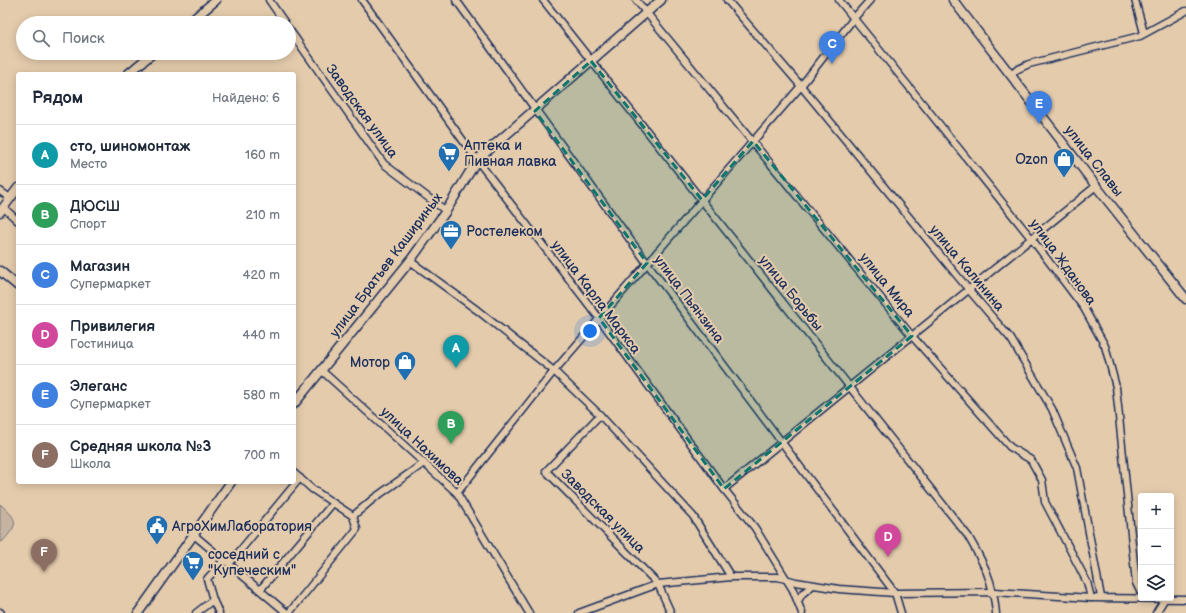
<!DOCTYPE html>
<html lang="ru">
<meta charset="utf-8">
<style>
body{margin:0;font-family:"Balsamiq Sans",sans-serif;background:#f2f2f3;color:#1f2937}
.controls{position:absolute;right:12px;bottom:12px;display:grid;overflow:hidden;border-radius:4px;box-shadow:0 2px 10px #0003}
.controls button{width:36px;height:36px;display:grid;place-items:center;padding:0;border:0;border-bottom:1px solid #e0e1e3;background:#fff;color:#1f2937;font:20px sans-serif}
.you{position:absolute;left:590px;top:331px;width:14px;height:14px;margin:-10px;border:3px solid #fff;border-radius:50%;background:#1a73e8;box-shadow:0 0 0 6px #1a73e833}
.badge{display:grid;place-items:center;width:26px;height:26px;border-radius:50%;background:#db2777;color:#fff;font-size:13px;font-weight:700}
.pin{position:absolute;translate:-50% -33px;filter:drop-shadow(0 1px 2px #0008)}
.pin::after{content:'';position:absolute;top:21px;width:14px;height:12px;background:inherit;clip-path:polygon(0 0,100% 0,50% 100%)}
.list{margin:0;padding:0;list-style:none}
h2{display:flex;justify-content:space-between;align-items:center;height:52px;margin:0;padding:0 16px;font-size:17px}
h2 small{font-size:13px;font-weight:400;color:#747a83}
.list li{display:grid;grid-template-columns:26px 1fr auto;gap:12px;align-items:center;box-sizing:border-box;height:60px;padding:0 16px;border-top:1px solid #e0e1e3}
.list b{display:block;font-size:15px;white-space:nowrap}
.list p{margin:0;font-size:13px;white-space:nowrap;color:#747a83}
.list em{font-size:13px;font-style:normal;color:#747a83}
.icon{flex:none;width:22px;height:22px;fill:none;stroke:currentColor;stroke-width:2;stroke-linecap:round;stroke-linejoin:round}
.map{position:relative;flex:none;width:1186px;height:613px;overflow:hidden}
.search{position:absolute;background:#fff;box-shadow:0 2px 10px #0003;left:16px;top:16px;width:280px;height:44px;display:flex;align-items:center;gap:10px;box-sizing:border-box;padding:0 14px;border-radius:22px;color:#747a83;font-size:15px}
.panel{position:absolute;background:#fff;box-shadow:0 2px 10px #0003;left:16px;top:72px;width:280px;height:412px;border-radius:4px}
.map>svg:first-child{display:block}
.green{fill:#c7b4a0;stroke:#71727f}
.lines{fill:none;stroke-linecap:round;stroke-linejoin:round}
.minor-casing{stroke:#1b2f5e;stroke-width:9}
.major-casing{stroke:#1b2f5e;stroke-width:11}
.minor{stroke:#e4cbac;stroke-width:6}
.major{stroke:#e4cbac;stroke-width:8}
.marked{fill:#0f766e;fill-opacity:0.2;stroke:#0f766e;stroke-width:3;stroke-dasharray:8 5;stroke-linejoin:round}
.labels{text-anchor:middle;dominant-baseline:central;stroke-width:4;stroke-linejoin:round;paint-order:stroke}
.street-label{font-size:14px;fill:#1b2f5e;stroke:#e4cbac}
.poi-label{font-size:14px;fill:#1b2f5e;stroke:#e4cbac;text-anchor:start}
</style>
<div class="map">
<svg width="1186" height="613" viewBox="0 0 1186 613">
<rect width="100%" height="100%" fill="#e4cbac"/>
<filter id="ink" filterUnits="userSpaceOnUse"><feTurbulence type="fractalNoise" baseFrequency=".025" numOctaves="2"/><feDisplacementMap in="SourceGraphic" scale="8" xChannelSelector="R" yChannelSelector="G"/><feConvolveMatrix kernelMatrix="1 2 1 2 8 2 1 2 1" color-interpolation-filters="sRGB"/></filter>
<g filter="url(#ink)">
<!-- green -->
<path class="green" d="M 0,504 C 19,521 19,523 2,542 L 0,542 Z"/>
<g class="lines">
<!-- minor casing -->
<g class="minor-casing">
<g id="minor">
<polyline points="269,0 285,23"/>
<polyline points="362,0 477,160 599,318 724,489 755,528 793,590 802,613"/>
<polyline points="456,0 647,263 895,593 901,613"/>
<path d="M 543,0 L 968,536 C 984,564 993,580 996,613"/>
<polyline points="636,0 912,336 1010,447 1031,460 1042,480 1045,502 1087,582 1091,598"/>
<polyline points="727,0 801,86 969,290 1011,339 1052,409 1077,468 1101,597"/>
<polyline points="839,0 1031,238 1084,308 1105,346 1116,387 1136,583 1141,593"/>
<polyline points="1135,0 1144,33"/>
<polyline points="289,29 384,164 446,211"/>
<polyline points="1011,75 1018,69 1029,64 1140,36 1186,11"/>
<polyline points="0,191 10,198"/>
<polyline points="3,207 18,221"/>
<polyline points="410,261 477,310 554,371 600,415 693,516 731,577"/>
<polyline points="321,370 457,493 529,613"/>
<polyline points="600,415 546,471 658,584 671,613"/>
<polyline points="294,473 312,489 353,516"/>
<polyline points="724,489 1096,186"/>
<polyline points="457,493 554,371 801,86 854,18 870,0"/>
<polyline points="194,535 287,613"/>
<polyline points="229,564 300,478"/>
<polyline points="260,590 333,503"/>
<polyline points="798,601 802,594 813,585"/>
<polyline points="0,612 1,613"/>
<polyline points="196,613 213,600"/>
<polyline points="219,613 213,600 207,579 224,560"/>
<polyline points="289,613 357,529 353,516 373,499 424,463"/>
<polyline points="579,613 658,584 731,577 778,577 796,582 839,589 895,593 994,592 1091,598 1186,599"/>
<polyline points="1156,613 1164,600"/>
</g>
</g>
<!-- major casing -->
<g class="major-casing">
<g id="major">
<polyline points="953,0 1096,186 1186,299"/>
<polyline points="189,23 216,0"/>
<polyline points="128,74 153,53"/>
<polyline points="0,212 18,188"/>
<polyline points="0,271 18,286"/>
<polyline points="294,404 410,261 446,211 477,160 661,0"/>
<polyline points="138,613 231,482"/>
</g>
</g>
<!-- minor -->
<use href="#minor" class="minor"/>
<!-- major -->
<use href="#major" class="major"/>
</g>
</g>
<!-- marked area -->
<path class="marked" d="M 591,61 L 702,200 L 753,141 L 912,336 L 724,489 L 599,318 L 647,263 L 535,111 Z"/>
<!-- icons -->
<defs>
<g id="supermarket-pin" transform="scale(1.15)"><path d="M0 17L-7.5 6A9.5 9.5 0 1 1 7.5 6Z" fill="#1f6fb2" stroke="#e4cbac"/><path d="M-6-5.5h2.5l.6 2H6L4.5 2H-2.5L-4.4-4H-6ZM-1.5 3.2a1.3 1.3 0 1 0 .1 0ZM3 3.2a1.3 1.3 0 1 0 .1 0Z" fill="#fff"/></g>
<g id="shop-pin" transform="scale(1.15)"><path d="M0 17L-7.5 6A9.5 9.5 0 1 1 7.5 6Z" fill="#1f6fb2" stroke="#e4cbac"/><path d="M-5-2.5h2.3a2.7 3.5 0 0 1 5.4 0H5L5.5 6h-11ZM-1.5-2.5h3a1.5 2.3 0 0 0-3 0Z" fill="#fff"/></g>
<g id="office-pin" transform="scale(1.15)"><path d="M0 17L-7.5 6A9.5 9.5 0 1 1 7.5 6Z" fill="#1f6fb2" stroke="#e4cbac"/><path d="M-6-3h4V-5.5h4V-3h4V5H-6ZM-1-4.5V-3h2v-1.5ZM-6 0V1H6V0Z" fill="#fff"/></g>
<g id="civic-pin" transform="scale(1.15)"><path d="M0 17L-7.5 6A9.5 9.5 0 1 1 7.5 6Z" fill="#1f6fb2" stroke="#e4cbac"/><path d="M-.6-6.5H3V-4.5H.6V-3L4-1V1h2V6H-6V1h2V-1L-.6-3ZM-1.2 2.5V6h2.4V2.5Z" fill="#fff"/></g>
</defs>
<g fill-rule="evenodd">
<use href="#supermarket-pin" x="449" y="153"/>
<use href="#shop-pin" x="1064" y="159"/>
<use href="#office-pin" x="451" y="231"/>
<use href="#shop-pin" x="405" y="362"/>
<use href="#civic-pin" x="157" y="526"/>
<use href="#supermarket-pin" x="193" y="562"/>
</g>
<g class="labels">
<!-- street labels -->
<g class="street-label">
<text transform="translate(362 111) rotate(54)">Заводская улица</text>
<text transform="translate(1094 161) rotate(52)">улица Славы</text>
<text transform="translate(1063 262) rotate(54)">улица Жданова</text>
<text transform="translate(386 265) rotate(-53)">улица Братьев Кашириных</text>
<text transform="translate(967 268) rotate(50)">улица Калинина</text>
<text transform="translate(887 285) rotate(51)">улица Мира</text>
<text transform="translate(791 293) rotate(51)">улица Борьбы</text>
<text transform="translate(596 297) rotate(53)">улица Карла Маркса</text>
<text transform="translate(689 299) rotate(53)">улица Пьянзина</text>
<text transform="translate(422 446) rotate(43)">улица Нахимова</text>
<text transform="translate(603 511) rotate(45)">Заводская улица</text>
</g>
<!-- poi labels -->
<g class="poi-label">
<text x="464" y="145">Аптека и<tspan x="464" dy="16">Пивная лавка</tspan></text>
<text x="1048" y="159" text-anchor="end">Ozon</text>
<text x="466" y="231">Ростелеком</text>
<text x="390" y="362" text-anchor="end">Мотор</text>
<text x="172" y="526">АгроХимЛаборатория</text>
<text x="208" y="554">соседний с<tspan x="208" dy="16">"Купеческим"</tspan></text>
</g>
</g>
</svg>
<div class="controls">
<button>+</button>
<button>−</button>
<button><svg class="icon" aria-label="layers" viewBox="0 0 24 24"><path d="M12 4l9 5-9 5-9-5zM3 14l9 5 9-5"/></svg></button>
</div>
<div class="you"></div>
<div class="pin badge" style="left:456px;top:368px;background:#0f9aa8">A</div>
<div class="pin badge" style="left:451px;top:444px;background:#2e9e5b">B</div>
<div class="pin badge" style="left:832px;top:64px;background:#3f7fe0">C</div>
<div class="pin badge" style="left:888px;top:557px;background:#d1479c">D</div>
<div class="pin badge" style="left:1039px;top:124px;background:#3f7fe0">E</div>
<div class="pin badge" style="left:44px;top:572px;background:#8d6e63">F</div>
<div class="search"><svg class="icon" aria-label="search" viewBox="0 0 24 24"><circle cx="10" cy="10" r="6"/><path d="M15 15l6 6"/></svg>Поиск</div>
<section class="panel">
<h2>Рядом<small>Найдено: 6</small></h2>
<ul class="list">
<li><span class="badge" style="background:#0f9aa8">A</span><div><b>сто, шиномонтаж</b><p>Место</p></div><em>160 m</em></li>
<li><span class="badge" style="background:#2e9e5b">B</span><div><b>ДЮСШ</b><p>Спорт</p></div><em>210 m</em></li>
<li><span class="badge" style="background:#3f7fe0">C</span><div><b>Магазин</b><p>Супермаркет</p></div><em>420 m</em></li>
<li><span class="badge" style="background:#d1479c">D</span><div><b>Привилегия</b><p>Гостиница</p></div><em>440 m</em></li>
<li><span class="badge" style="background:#3f7fe0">E</span><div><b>Элеганс</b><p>Супермаркет</p></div><em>580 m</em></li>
<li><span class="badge" style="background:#8d6e63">F</span><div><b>Средняя школа №3</b><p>Школа</p></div><em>700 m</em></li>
</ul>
</section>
</div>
